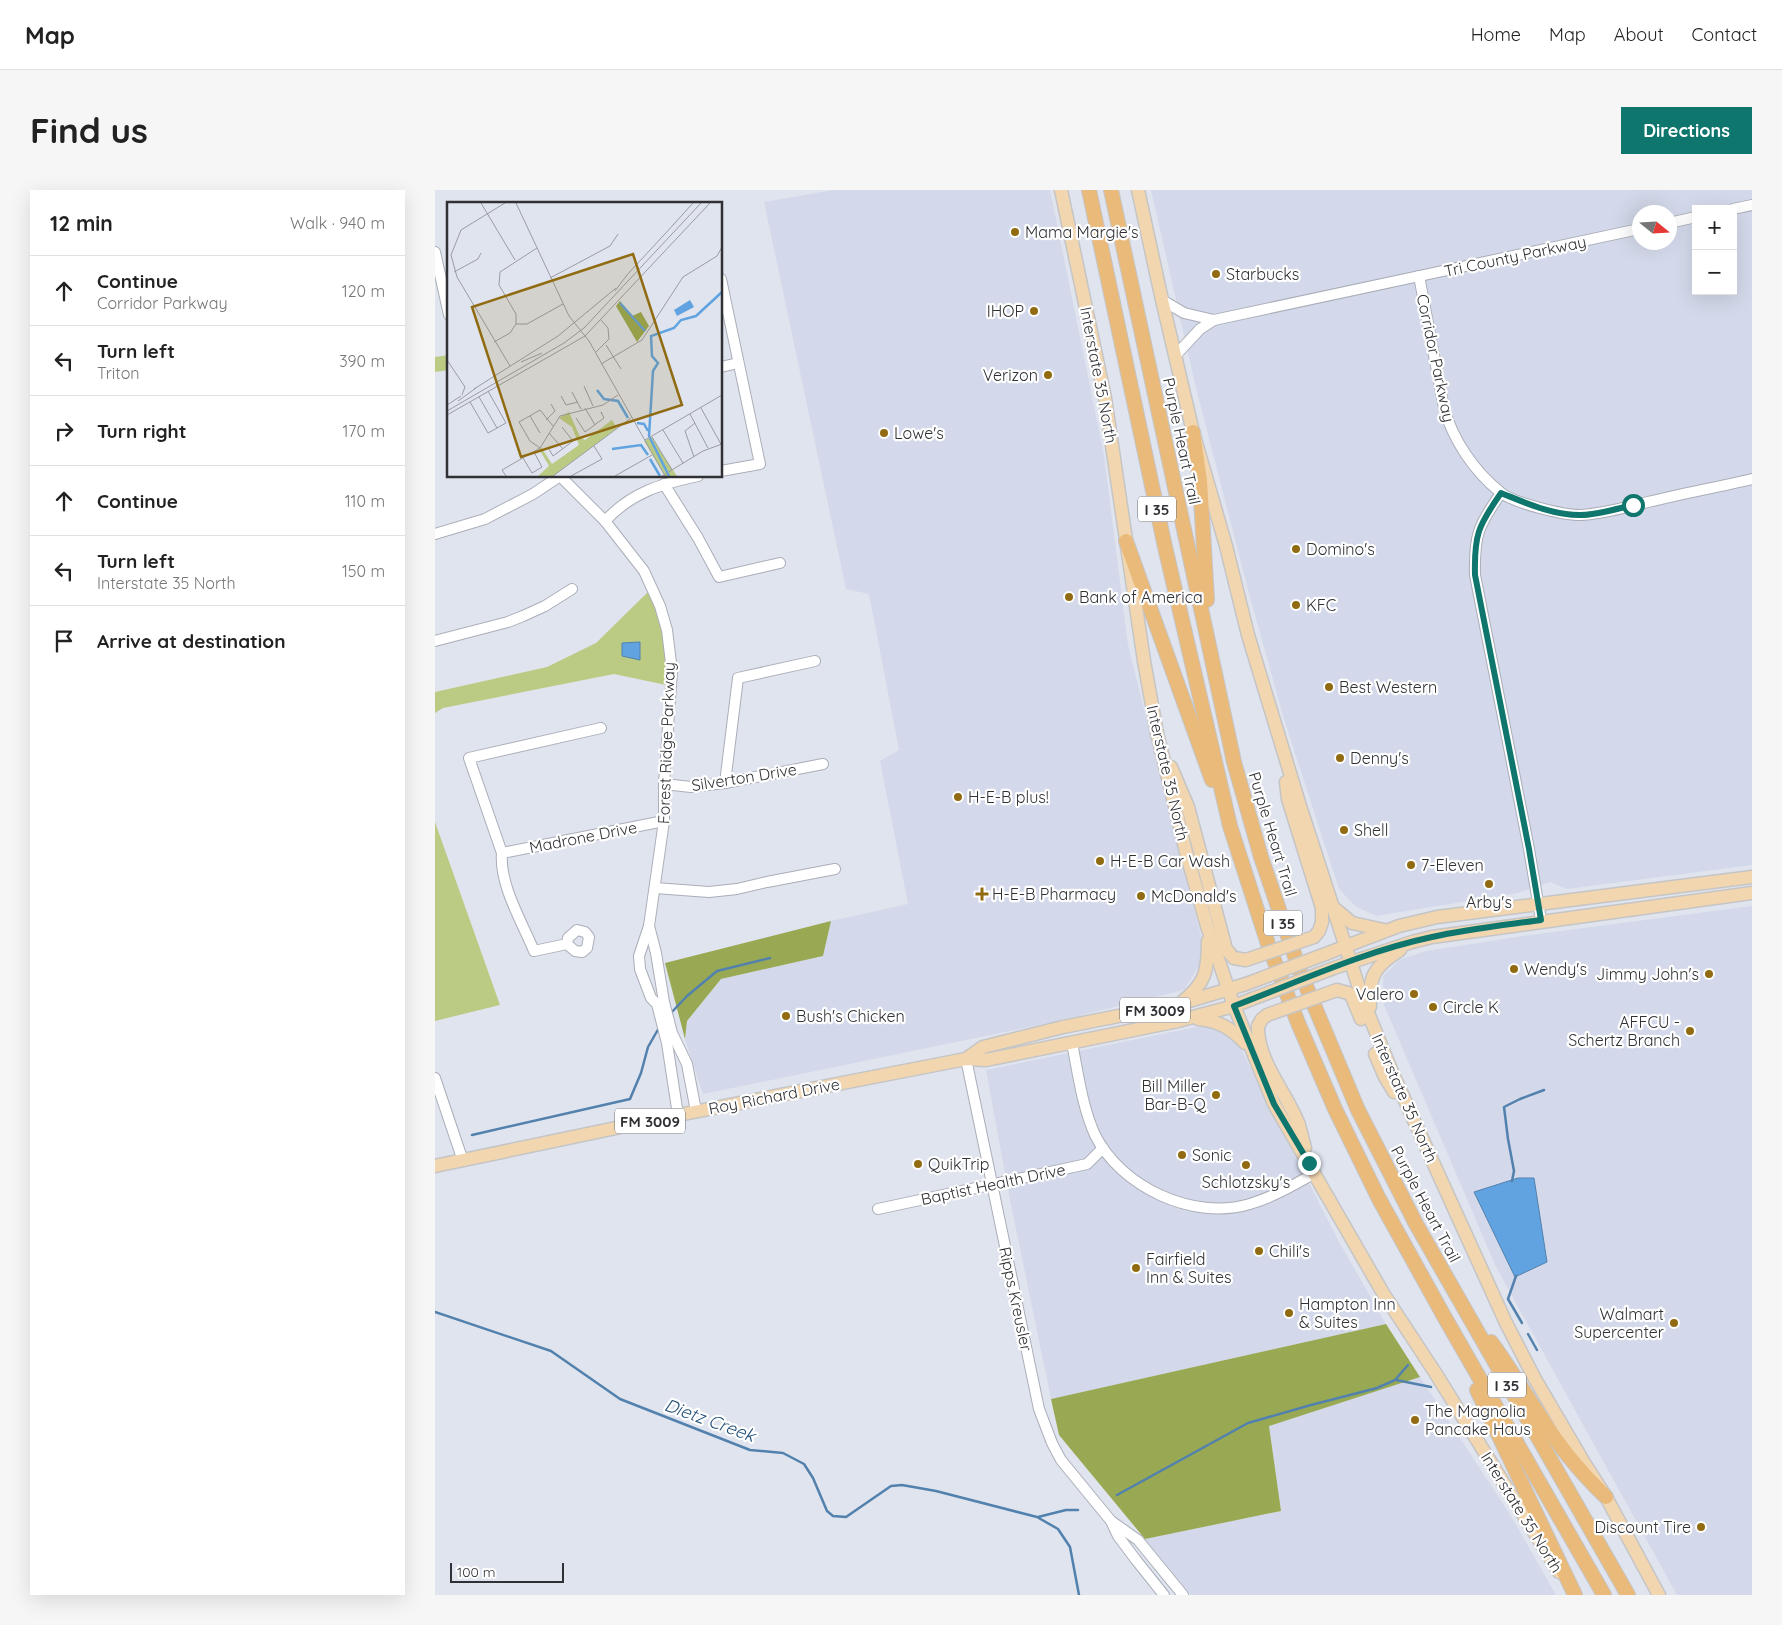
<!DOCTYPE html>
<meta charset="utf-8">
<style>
body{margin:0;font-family:Quicksand,sans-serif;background:#f6f6f6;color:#222}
.controls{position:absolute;right:15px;top:15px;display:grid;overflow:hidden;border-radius:0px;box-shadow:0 5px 20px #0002}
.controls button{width:45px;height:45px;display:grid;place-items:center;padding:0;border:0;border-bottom:1px solid #e0e0e0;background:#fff;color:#222;font:25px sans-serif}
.compass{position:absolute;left:1197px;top:15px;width:45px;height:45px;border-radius:50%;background:#fff;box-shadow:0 5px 20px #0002;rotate:108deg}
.scale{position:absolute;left:15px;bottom:12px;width:114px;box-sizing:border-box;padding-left:5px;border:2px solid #303135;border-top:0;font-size:14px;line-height:18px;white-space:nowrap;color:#303135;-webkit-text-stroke:4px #fff;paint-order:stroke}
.stop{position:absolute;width:15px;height:15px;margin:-11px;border:4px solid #0f766e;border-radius:50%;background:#fff}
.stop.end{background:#0f766e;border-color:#fff;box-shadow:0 1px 5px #0008}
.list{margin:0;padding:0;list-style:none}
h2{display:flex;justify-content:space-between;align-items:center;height:65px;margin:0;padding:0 20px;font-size:21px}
h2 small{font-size:16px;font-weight:400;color:#767676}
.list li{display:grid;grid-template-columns:32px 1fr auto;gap:15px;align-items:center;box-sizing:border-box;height:70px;padding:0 20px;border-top:1px solid #e0e0e0}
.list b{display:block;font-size:19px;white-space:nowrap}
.list p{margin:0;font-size:16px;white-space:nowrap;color:#767676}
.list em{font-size:16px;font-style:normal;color:#767676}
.icon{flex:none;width:28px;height:28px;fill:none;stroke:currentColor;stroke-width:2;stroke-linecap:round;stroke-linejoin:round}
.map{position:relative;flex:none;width:1317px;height:1405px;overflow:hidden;border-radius:0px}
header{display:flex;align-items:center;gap:30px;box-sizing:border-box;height:70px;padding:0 25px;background:#fff;border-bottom:1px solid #e0e0e0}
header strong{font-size:24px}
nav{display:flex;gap:28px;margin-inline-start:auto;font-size:18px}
.intro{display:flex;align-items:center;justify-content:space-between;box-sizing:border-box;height:120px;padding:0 30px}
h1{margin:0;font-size:35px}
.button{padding:12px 22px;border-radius:0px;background:#0f766e;color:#fff;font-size:18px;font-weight:700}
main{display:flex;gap:30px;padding:0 30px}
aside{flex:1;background:#fff;border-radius:0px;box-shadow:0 5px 20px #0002}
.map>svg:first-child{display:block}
.built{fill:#d3d9ea;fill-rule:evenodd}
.green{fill:#bccb84}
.forest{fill:#99a953}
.water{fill:#60a3e0;stroke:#5281ad}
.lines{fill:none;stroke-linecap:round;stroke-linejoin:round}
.stream{stroke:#5281ad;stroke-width:2.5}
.minor-casing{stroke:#aaaeb8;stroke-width:12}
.major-casing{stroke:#c5c5c6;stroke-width:15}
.highway-casing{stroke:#c5c5c6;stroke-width:16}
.minor{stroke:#fff;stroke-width:10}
.major{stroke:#f2d6af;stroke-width:12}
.highway{stroke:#eaba7a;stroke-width:14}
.major-bridge-casing{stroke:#c5c5c6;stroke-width:15;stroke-linecap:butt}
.major-bridge{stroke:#f2d6af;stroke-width:12}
.route{stroke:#0f766e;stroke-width:6}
.poi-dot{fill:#906b11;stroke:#fff;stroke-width:2}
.labels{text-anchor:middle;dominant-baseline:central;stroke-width:4.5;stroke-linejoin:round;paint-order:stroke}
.shield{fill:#fff;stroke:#6e6f72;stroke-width:1}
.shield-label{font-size:15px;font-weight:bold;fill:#303135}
.poi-label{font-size:16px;fill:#303135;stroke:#fff;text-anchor:start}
.street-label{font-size:16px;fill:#303135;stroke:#fff}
.water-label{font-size:18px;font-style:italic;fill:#1f4f78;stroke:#fff}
.inset-river{fill:none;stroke:#60a3e0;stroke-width:2.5}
.inset-road{fill:none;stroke:#9a9ca4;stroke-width:1}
.view{fill:#906b11;fill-opacity:0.15;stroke:#906b11;stroke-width:2.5}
.inset-edge{fill:none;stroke:#303135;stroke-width:2.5}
</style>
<header>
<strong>Map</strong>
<nav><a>Home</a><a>Map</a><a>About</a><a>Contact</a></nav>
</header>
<div class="intro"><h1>Find us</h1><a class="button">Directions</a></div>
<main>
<aside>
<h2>12 min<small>Walk · 940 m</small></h2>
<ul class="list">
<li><svg class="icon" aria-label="ahead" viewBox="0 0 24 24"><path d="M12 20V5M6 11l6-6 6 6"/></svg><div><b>Continue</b><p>Corridor Parkway</p></div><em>120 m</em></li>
<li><svg class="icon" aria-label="left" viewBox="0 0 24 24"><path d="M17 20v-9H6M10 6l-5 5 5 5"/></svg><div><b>Turn left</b><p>Triton</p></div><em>390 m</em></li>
<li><svg class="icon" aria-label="right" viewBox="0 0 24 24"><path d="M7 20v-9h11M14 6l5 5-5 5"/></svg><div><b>Turn right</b></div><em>170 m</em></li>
<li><svg class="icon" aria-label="ahead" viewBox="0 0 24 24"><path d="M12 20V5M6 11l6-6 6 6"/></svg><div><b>Continue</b></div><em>110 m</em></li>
<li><svg class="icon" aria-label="left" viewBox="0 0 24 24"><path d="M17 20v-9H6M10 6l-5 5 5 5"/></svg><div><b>Turn left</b><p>Interstate 35 North</p></div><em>150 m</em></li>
<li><svg class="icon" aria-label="arrive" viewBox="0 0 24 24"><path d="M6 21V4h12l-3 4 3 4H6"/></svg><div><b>Arrive at destination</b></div></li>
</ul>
</aside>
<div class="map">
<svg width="1317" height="1405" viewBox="0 0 1317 1405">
<rect width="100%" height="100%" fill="#e0e4ee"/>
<!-- built -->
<g class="built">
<polygon points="398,0 615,0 669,265 693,455 766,746 766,773 749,800 614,833 268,904 250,849 252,831 286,789 388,766 396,731 473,714 445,571 464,560 434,404 411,399 329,12"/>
<path d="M 716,0 L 1317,0 L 1317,675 L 1132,699 L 1115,692 L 1083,703 L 941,726 L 920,716 L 904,699 L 849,529 L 812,396 L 761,198 ZM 1261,19 L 1298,19 L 1298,101 L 1261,101 ZM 1204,22 L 1234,22 L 1234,52 L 1204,52 Z"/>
<polygon points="1317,716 1317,1405 1242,1405 1061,1077 949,815 948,786 964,770 991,761 1095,745"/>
<polygon points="771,835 788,842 805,857 903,1050 951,1134 616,1209 574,1005 551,880"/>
<polygon points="985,1187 1076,1326 1121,1405 756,1405 710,1349 846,1321 834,1236"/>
</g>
<!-- green -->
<g class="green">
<polygon points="14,165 14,180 0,182 0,167"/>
<polygon points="217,398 225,416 236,496 179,484 8,518 0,523 0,502 112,477 161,453"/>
<polygon points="0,632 65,815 0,831"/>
</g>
<!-- forest -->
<g class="forest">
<polygon points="396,731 388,766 286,789 252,831 250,849 230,773"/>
<polygon points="951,1134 985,1187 834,1236 846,1321 710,1349 624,1245 616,1209"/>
</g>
<!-- water -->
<g class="water">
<polygon points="205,452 205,470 187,466 187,453"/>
<polygon points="1083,988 1099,988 1112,1072 1080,1087 1039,1002"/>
</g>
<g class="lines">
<!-- stream -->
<g class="stream">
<polyline points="235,824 252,806 282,781 335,768"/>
<polyline points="37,945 195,909 206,883 213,857 225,836"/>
<polyline points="1077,991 1079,981 1073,949 1069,917 1085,909 1109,900"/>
<polyline points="1081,1086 1073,1109 1087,1133"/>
<polyline points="0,1122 116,1161 185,1209 315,1260 348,1263 369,1274 378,1288 392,1321 398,1326 411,1327 456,1296 467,1295 501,1301 602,1327 623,1339 635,1357 644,1405"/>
<polyline points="1093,1144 1102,1160"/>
<polyline points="961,1190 996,1197"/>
<polyline points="682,1305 813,1233 876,1215 942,1198 960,1190 973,1175"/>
<polyline points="603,1327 631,1320 643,1320"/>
</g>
<!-- minor casing -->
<g class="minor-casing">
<g id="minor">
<polyline points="1298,19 1317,15"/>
<polyline points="1234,33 1261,27"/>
<polyline points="0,62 14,125"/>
<path d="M 984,86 L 1009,218 C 1018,250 1039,281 1065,302 C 1078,313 1128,325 1145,325 C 1168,324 1191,317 1213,312 C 1247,304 1282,297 1317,289"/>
<polyline points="286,89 325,274 286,281"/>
<polyline points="727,110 749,123 779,130"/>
<polyline points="740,166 765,139 779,130 1204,39"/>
<polyline points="286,177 303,173"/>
<polyline points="125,286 170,331 209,381 225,416 232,440 237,481 229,594 229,631 214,736 204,766 205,779 216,808 222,814 232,853 243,925"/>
<polyline points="229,294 263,348 284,387 345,373"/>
<path d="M 1066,303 C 1043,336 1039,345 1040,385 L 1094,659 L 1106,730"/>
<path d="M 170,331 C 197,302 226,294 263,286"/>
<polyline points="0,344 50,329 98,304 125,286"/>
<polyline points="0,451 73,432 88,426 110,416 137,399"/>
<polyline points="290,593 303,488 380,471"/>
<polyline points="229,594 256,597 290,593 388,574"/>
<polyline points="67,663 229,631"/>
<polyline points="220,698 274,702 302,699 332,692 400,679"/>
<polyline points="214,736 221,763 229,812 237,843 252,874 261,921"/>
<path d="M 132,754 L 140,761 L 147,762 L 152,758 L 154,747 L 150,742 L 142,740 L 133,748 L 132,754 L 99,761 C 87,732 64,694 67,663 L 34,568 L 166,538"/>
<path d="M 637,853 C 643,883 647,916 660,945 C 686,997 758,1031 815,1014 C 838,1007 859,995 880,983"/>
<polyline points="531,869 604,1219 617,1253 626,1270 676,1331 683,1346 701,1370 729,1405"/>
<polyline points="0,888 28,971"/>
<polyline points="443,1019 652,974 668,958"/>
<polyline points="676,1331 703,1350 748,1405"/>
</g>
</g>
<!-- major casing -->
<g class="major-casing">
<g id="major">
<polyline points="626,0 670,208 709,471 722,543 751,662 772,736 799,816 839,914 948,1103 1001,1184 1124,1382"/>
<polyline points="703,0 727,110 758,242 791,356 813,445 865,616 929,813 957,882 1071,1133 1100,1189 1148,1271 1171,1307 1224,1405"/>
<polyline points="736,577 753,617 791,759 799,768"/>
<polyline points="851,592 853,609 887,718 887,732"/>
<polyline points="898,717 917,733 949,740"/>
<polyline points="893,763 964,736 1002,727 1317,687"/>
<polyline points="899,778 977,752 997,747 1317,703"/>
<polyline points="913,803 917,807 926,829"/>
<path d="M 747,812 C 771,793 773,780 773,751"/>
<path d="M 935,817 C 933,786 940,776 965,760"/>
<path d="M 763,829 C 784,831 796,838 810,853"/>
<path d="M 823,836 C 822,871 852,903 864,935 C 866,943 868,950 870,958"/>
<polyline points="940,864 950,887 959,902"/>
<polyline points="531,869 548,857 628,837 744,814 811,794"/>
<polyline points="0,976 243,925 531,869 551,870 743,831 799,816 817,809"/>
</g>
</g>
<!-- highway casing -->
<g class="highway-casing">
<g id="highway">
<polyline points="654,0 730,357 795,636 833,754 863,833 900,919 944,1009 1010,1128 1169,1405"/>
<polyline points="676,0 799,572 826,667 866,784 923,920 981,1034 1193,1405"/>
<polyline points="758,242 765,291 772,410"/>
<polyline points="691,351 777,590"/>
<path d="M 1056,1152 C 1073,1175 1087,1199 1103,1223 C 1122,1254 1145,1282 1171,1307"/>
<polyline points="1042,1200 1140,1405"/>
</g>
</g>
<!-- minor -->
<use href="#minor" class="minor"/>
<!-- major -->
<use href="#major" class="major"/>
<!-- highway -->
<use href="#highway" class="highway"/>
<!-- major-bridge casing -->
<g class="major-bridge-casing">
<g id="major-bridge">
<polyline points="799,768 811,770 879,747 884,741 887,732"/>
<polyline points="811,794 893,763"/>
<polyline points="817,809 899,778"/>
<polyline points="823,836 827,829 832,825 902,800 913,803"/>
</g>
</g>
<!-- major-bridge -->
<use href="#major-bridge" class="major-bridge"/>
</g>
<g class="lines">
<!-- route -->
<path class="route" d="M 874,973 L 839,914 L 799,816 C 863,792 930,761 997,747 C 1032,739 1070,735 1106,730 L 1094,659 L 1040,385 C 1039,345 1043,336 1066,303 C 1091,313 1117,325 1145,325 C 1162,325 1181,319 1198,315"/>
</g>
<!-- markers -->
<g class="poi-dot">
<circle cx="580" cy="42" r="5"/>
<circle cx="781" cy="84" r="5"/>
<circle cx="599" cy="121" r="5"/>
<circle cx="613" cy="185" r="5"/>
<circle cx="449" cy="243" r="5"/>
<circle cx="861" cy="359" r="5"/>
<circle cx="634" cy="407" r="5"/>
<circle cx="861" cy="415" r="5"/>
<circle cx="894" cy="497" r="5"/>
<circle cx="905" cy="568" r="5"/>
<circle cx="523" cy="607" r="5"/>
<circle cx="909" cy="640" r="5"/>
<circle cx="665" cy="671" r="5"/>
<circle cx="976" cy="675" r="5"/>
<circle cx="1054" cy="694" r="5"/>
<path d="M544.5 696.5h5v5h5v5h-5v5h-5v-5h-5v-5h5z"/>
<circle cx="706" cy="706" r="5"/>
<circle cx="1079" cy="779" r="5"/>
<circle cx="1274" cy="784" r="5"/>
<circle cx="979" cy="804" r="5"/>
<circle cx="998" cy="817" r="5"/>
<circle cx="351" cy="826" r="5"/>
<circle cx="1255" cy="841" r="5"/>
<circle cx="781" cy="905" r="5"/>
<circle cx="747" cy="965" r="5"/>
<circle cx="483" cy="974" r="5"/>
<circle cx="811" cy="975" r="5"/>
<circle cx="824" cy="1061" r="5"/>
<circle cx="701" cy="1078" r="5"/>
<circle cx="854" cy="1123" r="5"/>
<circle cx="1239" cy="1133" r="5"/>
<circle cx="980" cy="1230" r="5"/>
<circle cx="1266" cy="1337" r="5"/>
</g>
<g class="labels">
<!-- shield labels -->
<g class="shield">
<rect x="703" y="306.5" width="38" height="25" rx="4"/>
<rect x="829" y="720.5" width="38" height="25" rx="4"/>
<rect x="685" y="807.5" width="70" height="25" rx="4"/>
<rect x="180" y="918.5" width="70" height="25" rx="4"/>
<rect x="1053" y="1182.5" width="38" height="25" rx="4"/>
</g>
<g class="shield-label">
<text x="722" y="319">I 35</text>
<text x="848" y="733">I 35</text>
<text x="720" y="820">FM 3009</text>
<text x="215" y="931">FM 3009</text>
<text x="1072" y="1195">I 35</text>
</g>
<!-- poi labels -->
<g class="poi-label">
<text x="590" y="42">Mama Margie's</text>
<text x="791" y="84">Starbucks</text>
<text x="589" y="121" text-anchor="end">IHOP</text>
<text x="603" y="185" text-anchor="end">Verizon</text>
<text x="459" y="243">Lowe's</text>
<text x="871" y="359">Domino's</text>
<text x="644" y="407">Bank of America</text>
<text x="871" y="415">KFC</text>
<text x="904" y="497">Best Western</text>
<text x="915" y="568">Denny's</text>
<text x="533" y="607">H-E-B plus!</text>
<text x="919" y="640">Shell</text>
<text x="675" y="671">H-E-B Car Wash</text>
<text x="986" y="675">7-Eleven</text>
<text x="557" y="704">H-E-B Pharmacy</text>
<text x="716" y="706">McDonald's</text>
<text x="1054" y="712" text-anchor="middle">Arby's</text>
<text x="1089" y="779">Wendy's</text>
<text x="1264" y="784" text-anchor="end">Jimmy John's</text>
<text x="969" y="804" text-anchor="end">Valero</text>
<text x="1008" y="817">Circle K</text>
<text x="361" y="826">Bush's Chicken</text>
<text x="1245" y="832" text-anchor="end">AFFCU -<tspan x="1245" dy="18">Schertz Branch</tspan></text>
<text x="771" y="896" text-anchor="end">Bill Miller<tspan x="771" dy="18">Bar-B-Q</tspan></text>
<text x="757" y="965">Sonic</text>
<text x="493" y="974">QuikTrip</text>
<text x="811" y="992" text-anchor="middle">Schlotzsky's</text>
<text x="834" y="1061">Chili's</text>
<text x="711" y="1069">Fairfield<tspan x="711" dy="18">Inn &amp; Suites</tspan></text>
<text x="864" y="1114">Hampton Inn<tspan x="864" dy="18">&amp; Suites</tspan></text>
<text x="1229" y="1124" text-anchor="end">Walmart<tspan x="1229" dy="18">Supercenter</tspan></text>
<text x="990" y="1221">The Magnolia<tspan x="990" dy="18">Pancake Haus</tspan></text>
<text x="1256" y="1337" text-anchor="end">Discount Tire</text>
</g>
<!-- street labels -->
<g class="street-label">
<text transform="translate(1080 66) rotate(-12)">Tri County Parkway</text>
<text transform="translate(1001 168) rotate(78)">Corridor Parkway</text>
<text transform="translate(664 185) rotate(79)">Interstate 35 North</text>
<text transform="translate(747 251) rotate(78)">Purple Heart Trail</text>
<text transform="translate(231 553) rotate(-88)">Forest Ridge Parkway</text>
<text transform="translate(733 583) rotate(77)">Interstate 35 North</text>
<text transform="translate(309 587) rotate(-9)">Silverton Drive</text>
<text transform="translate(838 644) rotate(73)">Purple Heart Trail</text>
<text transform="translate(148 647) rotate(-11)">Madrone Drive</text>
<text transform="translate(339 906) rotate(-11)">Roy Richard Drive</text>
<text transform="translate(970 908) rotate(66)">Interstate 35 North</text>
<text transform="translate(558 994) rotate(-12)">Baptist Health Drive</text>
<text transform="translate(991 1014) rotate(62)">Purple Heart Trail</text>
<text transform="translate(581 1109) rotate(78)">Ripps Kreusler</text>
<text transform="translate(1087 1322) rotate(58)">Interstate 35 North</text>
</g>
<!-- water labels -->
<g class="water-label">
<text transform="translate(275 1230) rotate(20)">Dietz Creek</text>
</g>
</g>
<!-- overview -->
<g transform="translate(12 12)">
<rect width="275" height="275" fill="#e0e4ee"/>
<path d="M 122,210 L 133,235 L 138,238 L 165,218 L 170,226 L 106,274 L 91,274 L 102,264 L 92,247 L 94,245 L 105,262 L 132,243 L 125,225 L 112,216 ZM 205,235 L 216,253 L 230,274 L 218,274 L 197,239 Z" fill="#bccb84"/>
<path d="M 173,99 L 185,114 L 194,110 L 202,124 L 190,140 L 169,104 Z" fill="#99a953"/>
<path d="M 243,98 L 247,105 L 230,114 L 227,108 Z" fill="#60a3e0"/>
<path class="inset-river" d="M 173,101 L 198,129M 150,188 L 157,197 L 171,199 L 181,216M 190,221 L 197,222 L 201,229M 165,247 L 194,243 L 201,253M 203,257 L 213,274M 222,274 L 202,234 L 206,169 L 211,161 L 205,154 L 204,134 L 227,126 L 234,118 L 249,114 L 275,90"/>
<path class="inset-road" d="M 34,1 L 68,58M 58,1 L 14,28 L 4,53 L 10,75 L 63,164M 69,1 L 122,114 L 142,139 L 218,274M 226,23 L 246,1M 7,70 L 31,57 L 34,51M 179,74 L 228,21M 103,76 L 163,44 L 171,32M 168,89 L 180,73M 69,122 L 80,122 L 116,102M 47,140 L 63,131 L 69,122 L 69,112 L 52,83 L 53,70 L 90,46M 159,143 L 174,167M 149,150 L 162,137 L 161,126 L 154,118M 0,158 L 18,185 L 15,193M 74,160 L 95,151M 154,162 L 195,138 L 236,75 L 270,54 L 275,45M 137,184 L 146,204M 27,187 L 111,134 L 169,86M 125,190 L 134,207M 114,194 L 119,203 L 131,200M 32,195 L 50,226M 11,199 L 29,186M 23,200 L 41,231 L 59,221 L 41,189M 0,203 L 14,194M 138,206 L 148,223M 254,206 L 275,244M 0,209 L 117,141 L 137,126 L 254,1M 243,212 L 261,246M 0,213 L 138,134 L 263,1M 83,214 L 93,231M 129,216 L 138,230 L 157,216 L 154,210 L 155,212M 99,218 L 108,209 L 104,202M 216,228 L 236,261M 102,231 L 116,247M 205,235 L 225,268M 198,238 L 275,193M 93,246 L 83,239 L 72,220 L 93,208 L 106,224M 102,247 L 106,254 L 126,239 L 115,225M 247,255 L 238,229 L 248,221M 76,256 L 85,271 L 95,265 L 87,250M 59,274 L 55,268 L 93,246 L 113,214 L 156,203 L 171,193M 106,274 L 184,216M 124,274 L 155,257 L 147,244M 168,274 L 205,253M 215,274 L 256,249 L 275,242"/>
<path class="view" d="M 186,52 L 235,203 L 74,255 L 25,105 Z"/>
<rect width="275" height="275" class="inset-edge"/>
</g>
</svg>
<div class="controls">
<button>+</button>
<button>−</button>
</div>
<svg class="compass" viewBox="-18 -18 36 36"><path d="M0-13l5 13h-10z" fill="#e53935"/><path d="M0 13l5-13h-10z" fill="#767676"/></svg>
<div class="scale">100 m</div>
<div class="stop" style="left:1198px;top:315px"></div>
<div class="stop end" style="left:874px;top:973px"></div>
</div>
</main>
